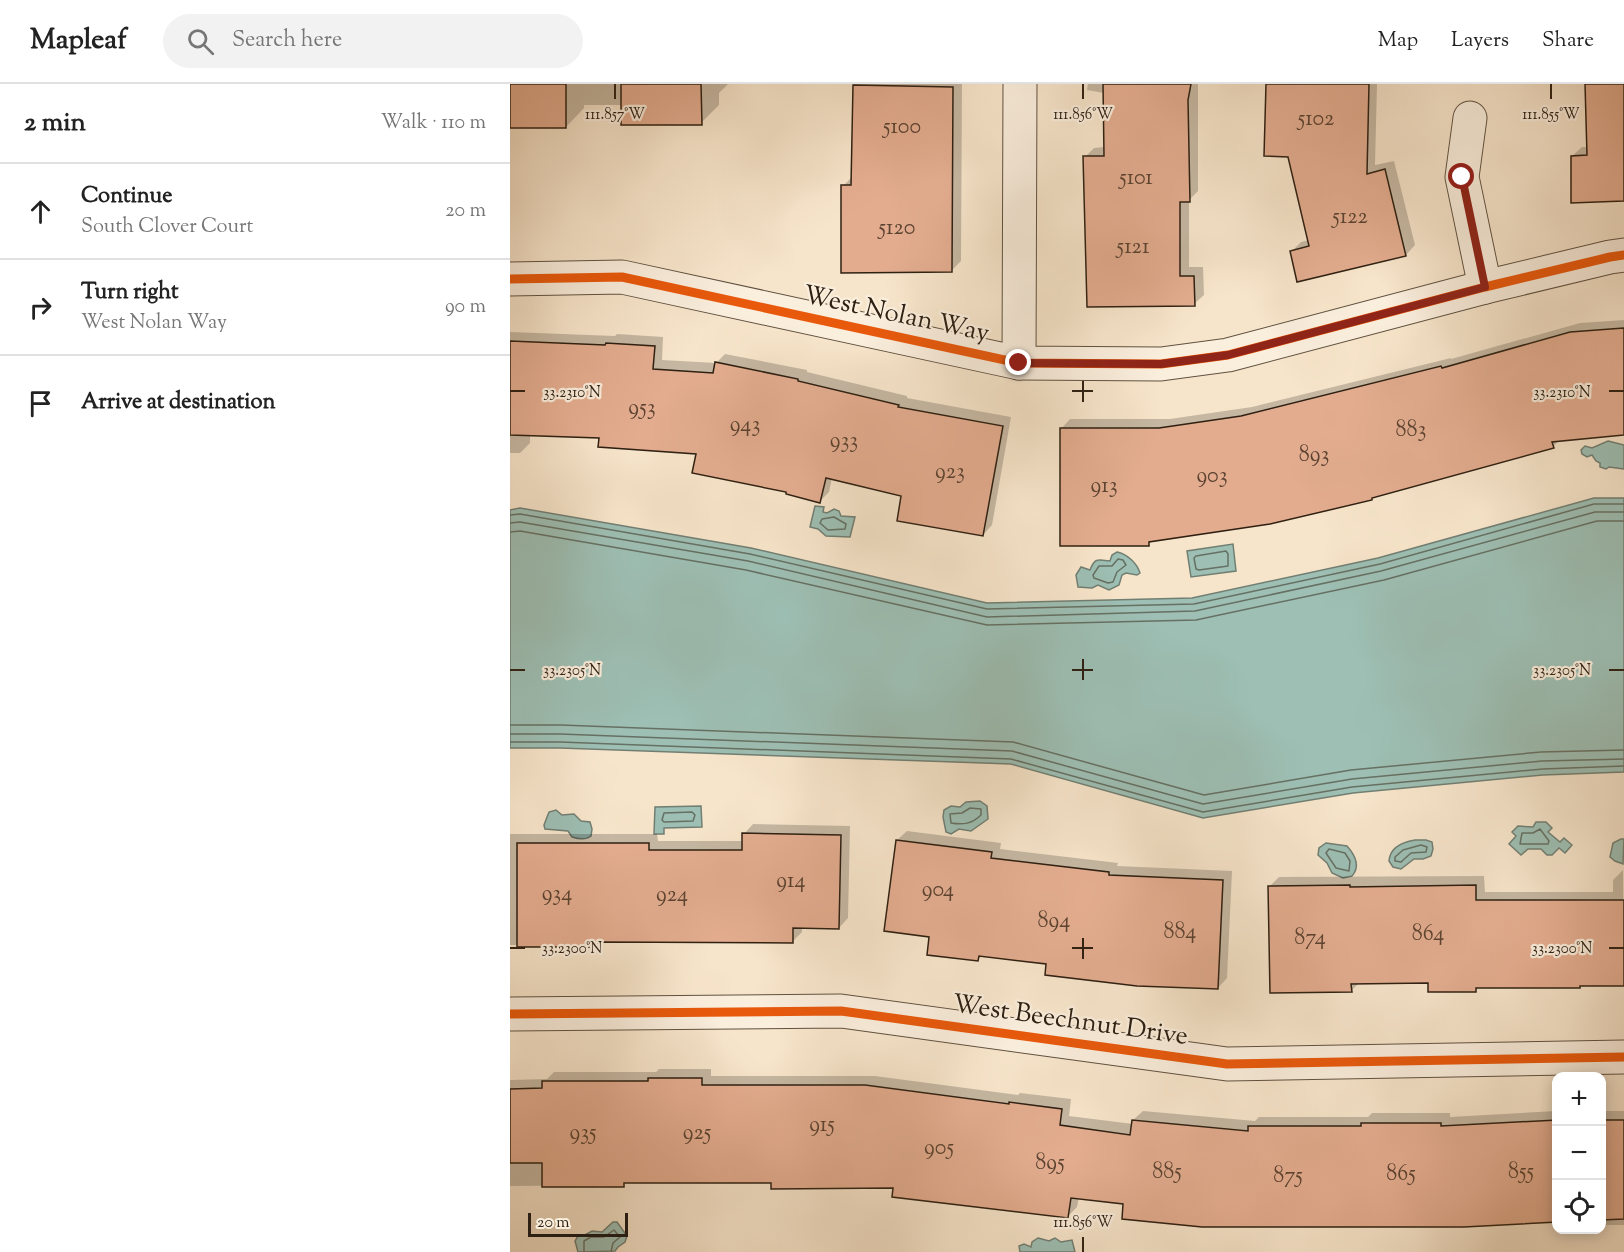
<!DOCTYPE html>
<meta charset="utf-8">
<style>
body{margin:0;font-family:"Sorts Mill Goudy",serif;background:#f2f2f2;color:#222}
.controls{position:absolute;right:18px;bottom:18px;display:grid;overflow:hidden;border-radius:12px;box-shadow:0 3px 15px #0003}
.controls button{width:54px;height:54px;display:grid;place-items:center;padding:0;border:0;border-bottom:2px solid #e0e0e0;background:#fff;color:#222;font:30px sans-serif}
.scale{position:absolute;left:18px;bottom:15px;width:100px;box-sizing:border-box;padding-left:6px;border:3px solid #2e2012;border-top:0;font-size:16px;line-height:21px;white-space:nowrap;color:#2e2012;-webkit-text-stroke:4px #faeedd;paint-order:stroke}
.stop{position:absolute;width:18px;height:18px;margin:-14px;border:4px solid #8f2418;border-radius:50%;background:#fff}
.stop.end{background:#8f2418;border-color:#fff;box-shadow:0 2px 6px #0008}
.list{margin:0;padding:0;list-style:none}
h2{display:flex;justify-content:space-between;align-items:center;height:78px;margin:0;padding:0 24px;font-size:26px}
h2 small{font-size:20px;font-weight:400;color:#767676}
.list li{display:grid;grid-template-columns:39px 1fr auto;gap:18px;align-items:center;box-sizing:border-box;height:96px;padding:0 24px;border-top:2px solid #e0e0e0}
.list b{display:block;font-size:22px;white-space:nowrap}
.list p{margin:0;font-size:20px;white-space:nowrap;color:#767676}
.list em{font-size:20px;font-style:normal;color:#767676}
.icon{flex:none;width:33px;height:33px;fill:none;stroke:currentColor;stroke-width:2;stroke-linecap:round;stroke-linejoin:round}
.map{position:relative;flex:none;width:1114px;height:1168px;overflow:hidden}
header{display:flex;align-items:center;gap:36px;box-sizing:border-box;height:84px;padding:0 30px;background:#fff;border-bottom:2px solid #e0e0e0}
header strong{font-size:28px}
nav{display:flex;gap:33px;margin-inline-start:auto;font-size:21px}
.search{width:420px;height:54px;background:#f2f2f2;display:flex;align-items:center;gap:15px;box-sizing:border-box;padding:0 21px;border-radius:33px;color:#767676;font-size:22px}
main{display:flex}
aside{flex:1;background:#fff}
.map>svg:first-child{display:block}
.water{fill:#9dbfb4;stroke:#717f73;stroke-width:1.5}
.shadow{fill:#0003}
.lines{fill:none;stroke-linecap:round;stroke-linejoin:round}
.shore{stroke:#667063;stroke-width:1.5}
.building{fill:#e3ac8f;stroke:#2e2012;stroke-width:1.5}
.minor-casing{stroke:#605140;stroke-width:35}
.minor{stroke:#faeedd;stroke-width:33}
.cycleway-casing{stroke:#faeedd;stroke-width:13}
.cycleway{stroke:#e8590c;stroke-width:9}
.route{stroke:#8f2418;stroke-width:8}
.ticks{fill:none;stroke:#2e2012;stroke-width:2}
.labels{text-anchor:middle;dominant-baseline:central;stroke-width:4.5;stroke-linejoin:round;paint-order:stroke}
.number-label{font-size:22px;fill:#5b4331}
.street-label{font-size:26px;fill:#2e2012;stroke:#faeedd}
.ticks-label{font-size:15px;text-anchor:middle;fill:#2e2012;stroke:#faeedd;stroke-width:4.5;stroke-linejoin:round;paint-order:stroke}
</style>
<header>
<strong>Mapleaf</strong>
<div class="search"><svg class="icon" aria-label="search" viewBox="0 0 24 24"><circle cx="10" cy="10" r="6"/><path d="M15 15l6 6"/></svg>Search here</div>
<nav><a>Map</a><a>Layers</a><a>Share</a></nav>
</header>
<main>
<aside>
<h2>2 min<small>Walk · 110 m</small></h2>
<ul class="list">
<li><svg class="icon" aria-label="ahead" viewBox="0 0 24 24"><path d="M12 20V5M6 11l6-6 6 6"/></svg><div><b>Continue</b><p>South Clover Court</p></div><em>20 m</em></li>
<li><svg class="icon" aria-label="right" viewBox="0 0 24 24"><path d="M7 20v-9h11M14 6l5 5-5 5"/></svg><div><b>Turn right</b><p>West Nolan Way</p></div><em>90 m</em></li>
<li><svg class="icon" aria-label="arrive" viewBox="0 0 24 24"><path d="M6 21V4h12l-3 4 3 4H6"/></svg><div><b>Arrive at destination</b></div></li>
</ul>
</aside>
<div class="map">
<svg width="1114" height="1168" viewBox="0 0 1114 1168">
<rect width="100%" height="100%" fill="#f7e5cb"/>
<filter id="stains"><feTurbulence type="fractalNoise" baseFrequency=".00333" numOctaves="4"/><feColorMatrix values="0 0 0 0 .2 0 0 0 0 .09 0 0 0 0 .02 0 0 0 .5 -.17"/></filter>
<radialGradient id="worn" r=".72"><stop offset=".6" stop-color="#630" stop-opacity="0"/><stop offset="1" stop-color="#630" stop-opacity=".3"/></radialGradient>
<!-- water -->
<g class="water">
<polygon points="1098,357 1114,361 1114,385 1099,383 1096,385 1090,383 1090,379 1086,377 1082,371 1077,373 1072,370 1071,366 1075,362 1082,364"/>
<polygon points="1084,414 1114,414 1114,688 1033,691 843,709 693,734 501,680 50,664 0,664 0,426 10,424 241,464 477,519 682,514 868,474"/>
<polygon points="305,422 314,423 313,428 317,429 324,425 329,427 331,432 345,433 340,453 316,452 308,445 300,443"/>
<polygon points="723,460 726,487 681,493 677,467"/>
<path d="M 607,468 C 617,470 627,479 630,489 L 627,491 L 616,489 L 612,491 L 609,501 L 599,506 L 588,501 L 582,504 L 568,503 L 566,491 L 571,483 L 580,486 C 585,473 588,476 600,477 L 602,471 Z"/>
<polygon points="470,717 477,722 478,735 461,747 449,745 441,750 436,748 433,733 434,726 441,722 450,723 456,718"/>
<polygon points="191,722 192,743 154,744 154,750 144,750 145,723"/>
<path d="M 46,726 L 52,731 L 64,730 L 71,737 L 80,738 L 82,745 L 81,752 C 76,756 68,755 62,753 L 58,747 L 35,745 L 34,741 L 39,728 Z"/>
<polygon points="1026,738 1036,738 1042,744 1038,748 1050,758 1054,754 1062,761 1055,769 1049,764 1042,771 1037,771 1031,765 1018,765 1011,771 999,760 1006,752 1002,748 1008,742 1023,743"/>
<polygon points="1111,755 1114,755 1113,780 1105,777 1100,773 1103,759"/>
<path d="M 905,756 L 916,756 L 922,758 L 923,765 L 921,772 L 913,775 L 904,775 L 891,785 L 883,783 L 879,777 C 880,763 893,758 905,756 Z"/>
<path d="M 816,759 L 837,762 C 845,771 851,782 842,792 L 833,794 L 822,789 L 817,779 L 808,771 L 809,764 Z"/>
<polygon points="103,1138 107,1138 117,1152 115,1158 108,1163 105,1167 68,1168 65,1157 68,1152 73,1152 82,1147 92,1148"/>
<polygon points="528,1154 539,1157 545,1154 551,1158 562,1156 565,1168 510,1168 509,1162 514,1160 521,1163 522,1158"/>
</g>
<!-- shadow -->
<g class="shadow">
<polygon points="0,0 218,0 209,9 209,21 191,39 113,21 74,21 74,24 56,43 0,43"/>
<polygon points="344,0 452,0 451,177 441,187 333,102 343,92"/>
<polygon points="578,0 688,0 688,107 679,116 679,183 693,183 694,211 684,220 575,73 584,64 595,63 594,9 577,6"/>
<polygon points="757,0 867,0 865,81 884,77 905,161 896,171 781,168 791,158 799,156 779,71"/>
<polygon points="1114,21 1114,116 1063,117 1062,72 1072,63 1078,63 1087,22"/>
<polygon points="1114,236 1114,349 1050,355 1043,363 642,456 638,460 551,345 560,335 660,335 742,323 941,274 941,275 1070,239"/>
<polygon points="0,248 105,252 107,250 153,253 152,276 206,279 215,270 297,286 297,288 397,312 397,314 501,333 482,441 473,451 393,411 322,394 319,408 310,417 278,407 188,369 90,353 20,350 20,359 10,369 0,369"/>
<polygon points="243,740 340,742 338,834 329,844 292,843 292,848 282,858 92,856 87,861 0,861 0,750 147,750 148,757 234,757 234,750"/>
<polygon points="397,747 491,759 490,765 608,779 607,782 722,787 717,894 708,904 472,871 468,875 421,852 387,756"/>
<polygon points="1113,786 1114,900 1072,900 1070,902 970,902 966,906 920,898 849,899 841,907 760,802 769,793 974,792 975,808 1103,808 1103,796"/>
<polygon points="149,985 201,985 201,992 365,992 508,1011 510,1009 561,1015 559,1032 623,1040 623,1036 633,1027 745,1037 749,1033 858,1033 862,1029 940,1029 940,1033 1046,1027 1046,1137 615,1119 569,1113 567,1123 557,1133 385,1102 263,1097 117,1097 113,1101 0,1102 0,996 37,995 44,988 146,988"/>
<rect x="1092" y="1027" width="22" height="114"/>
</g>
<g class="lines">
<!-- shore -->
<g class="shore">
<polyline points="0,431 10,430 240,470 477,525 684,520 870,480 1084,420 1114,420"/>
<polygon points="324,433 336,440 335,445 318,446 310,439 312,435"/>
<polyline points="0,439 10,438 238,477 477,533 685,527 871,487 1085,428 1114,428"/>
<polyline points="0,448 10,447 236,486 477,541 686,536 874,496 1087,437 1114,437"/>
<polygon points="716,467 718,470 718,482 689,486 686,485 684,474 686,472"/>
<polygon points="608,475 613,476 616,481 607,488 603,498 598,499 584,494 583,491 589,482 602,482"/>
<polyline points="0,641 51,641 503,658 694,711 841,686 1031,668 1114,666"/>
<polyline points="0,650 50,650 502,667 693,720 842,695 1032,677 1114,675"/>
<polyline points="0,658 50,658 501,675 693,728 842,703 1033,685 1114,682"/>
<path d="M 460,724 L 471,725 L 471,731 C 462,740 453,741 441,739 L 440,730 L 452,729 Z"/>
<polygon points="182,728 185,731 183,737 154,738 152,736 154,729"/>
<polygon points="1030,745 1039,757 1038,760 1010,760 1012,749 1023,749"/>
<polygon points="911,761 917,763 916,768 901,769 891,778 885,777 885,773 893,766"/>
<polygon points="819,765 835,769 840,777 839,787 826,784 816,769"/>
<polyline points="74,1168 74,1157 81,1153 94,1153 104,1146 110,1153 103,1159 101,1168"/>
</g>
</g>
<!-- building -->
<g class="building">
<rect x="0" y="0" width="56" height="44"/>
<polygon points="111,0 191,0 192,41 111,41"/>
<polygon points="593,0 681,0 678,16 680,118 670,118 670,192 684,192 685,222 577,223 573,72 594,72"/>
<polygon points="756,0 859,0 857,90 875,85 896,172 787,198 780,167 799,162 778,73 754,72"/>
<polygon points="1075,0 1114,0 1114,117 1061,119 1061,72 1077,71"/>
<polygon points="343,1 443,3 442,188 331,189 331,101 341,101"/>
<polygon points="1114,244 1114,351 1042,358 1044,364 862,414 862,416 760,440 639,458 639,462 550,462 550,344 649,344 731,332 931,282 932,284 1060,248"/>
<polygon points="0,257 95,261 96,259 145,262 143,285 203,289 205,278 288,295 288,297 389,321 388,323 493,342 473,452 387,437 391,412 316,394 310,419 276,410 276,408 182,389 186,370 88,363 89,354 0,351"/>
<polygon points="232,749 331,751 329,845 283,844 283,859 88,858 88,863 7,863 7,759 139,759 139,766 232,766"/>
<polygon points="386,756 482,768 481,774 599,788 599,791 713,796 708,905 627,902 535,891 536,880 469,872 468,877 417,871 419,853 374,847"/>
<polygon points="840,801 840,803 966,801 966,816 1114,816 1114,902 1070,902 1070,904 966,904 966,908 918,908 918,899 841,900 842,908 760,909 758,802"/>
<polygon points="138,994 192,994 192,1001 355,1001 499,1020 499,1018 552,1025 550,1041 620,1051 622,1036 738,1047 738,1042 851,1042 851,1039 931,1039 931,1042 1047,1036 1047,1138 954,1143 692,1143 612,1135 613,1120 561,1114 558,1134 382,1113 383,1104 261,1105 261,1099 114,1099 114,1103 32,1103 32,1079 0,1079 0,1005 32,1004 32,997 138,997"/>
<polygon points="1092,1036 1114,1036 1114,1135 1092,1136"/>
</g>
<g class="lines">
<!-- minor casing -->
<g class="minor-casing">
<g id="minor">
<polyline points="960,34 952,93 975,203"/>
<polyline points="0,195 112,193 509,279 651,280 718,271 975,203 1100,173 1114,171"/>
<polyline points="509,279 510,0"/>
<polyline points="0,930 331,927 717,980 1114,973"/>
</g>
</g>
<!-- minor -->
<use href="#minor" class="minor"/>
<!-- cycleway casing -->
<g class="cycleway-casing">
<g id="cycleway">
<polyline points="0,195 112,193 509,279 651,280 718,271 975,203 1100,173 1114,171"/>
<polyline points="0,930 331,927 717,980 1114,973"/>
</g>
</g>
<!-- cycleway -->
<use href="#cycleway" class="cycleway"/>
</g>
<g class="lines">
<!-- route -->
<polyline class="route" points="509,279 651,280 718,271 975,203 952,93"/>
</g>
<!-- ticks -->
<path class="ticks" d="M 105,0 L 105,15M 573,0 L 573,15M 1041,0 L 1041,15M 573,297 L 573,318M 0,307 L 15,307M 562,307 L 583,307M 1099,307 L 1114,307M 573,575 L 573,596M 0,586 L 15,586M 562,586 L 583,586M 1099,586 L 1114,586M 573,854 L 573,875M 0,864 L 15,864M 562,864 L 583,864M 1099,864 L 1114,864M 573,1153 L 573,1168"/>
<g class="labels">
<!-- number labels -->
<g class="number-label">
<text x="806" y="36">5102</text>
<text x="392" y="44">5100</text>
<text x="626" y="95">5101</text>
<text x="840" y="134">5122</text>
<text x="387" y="145">5120</text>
<text x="623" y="164">5121</text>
<text x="132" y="325">953</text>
<text x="235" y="342">943</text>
<text x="901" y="347">883</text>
<text x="334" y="358">933</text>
<text x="804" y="372">893</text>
<text x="440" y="389">923</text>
<text x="702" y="393">903</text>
<text x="594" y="403">913</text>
<text x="281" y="798">914</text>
<text x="428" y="807">904</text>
<text x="47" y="811">934</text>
<text x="162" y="812">924</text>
<text x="544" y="838">894</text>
<text x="670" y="849">884</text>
<text x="918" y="851">864</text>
<text x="800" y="855">874</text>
<text x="312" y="1042">915</text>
<text x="73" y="1050">935</text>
<text x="187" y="1050">925</text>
<text x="429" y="1065">905</text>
<text x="540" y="1080">895</text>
<text x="657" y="1089">885</text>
<text x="1011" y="1089">855</text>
<text x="891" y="1091">865</text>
<text x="778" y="1093">875</text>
</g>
<!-- street labels -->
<g class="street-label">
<text transform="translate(386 231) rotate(12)">West Nolan Way</text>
<text transform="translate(560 937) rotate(8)">West Beechnut Drive</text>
</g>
</g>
<g class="ticks-label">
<text x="105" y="35">111.857°W</text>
<text x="573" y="35">111.856°W</text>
<text x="1041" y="35">111.855°W</text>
<text x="62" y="313">33.2310°N</text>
<text x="1052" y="313">33.2310°N</text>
<text x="62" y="591">33.2305°N</text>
<text x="1052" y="591">33.2305°N</text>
<text x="62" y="869">33.2300°N</text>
<text x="1052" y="869">33.2300°N</text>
<text x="573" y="1143">111.856°W</text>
</g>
<rect width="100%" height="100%" filter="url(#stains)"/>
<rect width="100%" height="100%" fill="url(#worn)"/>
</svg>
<div class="controls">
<button>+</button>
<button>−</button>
<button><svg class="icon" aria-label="locate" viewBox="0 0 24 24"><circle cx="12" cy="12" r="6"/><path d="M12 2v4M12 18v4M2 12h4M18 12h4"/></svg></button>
</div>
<div class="scale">20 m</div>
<div class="stop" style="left:952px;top:93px"></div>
<div class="stop end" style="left:509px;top:279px"></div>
</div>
</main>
